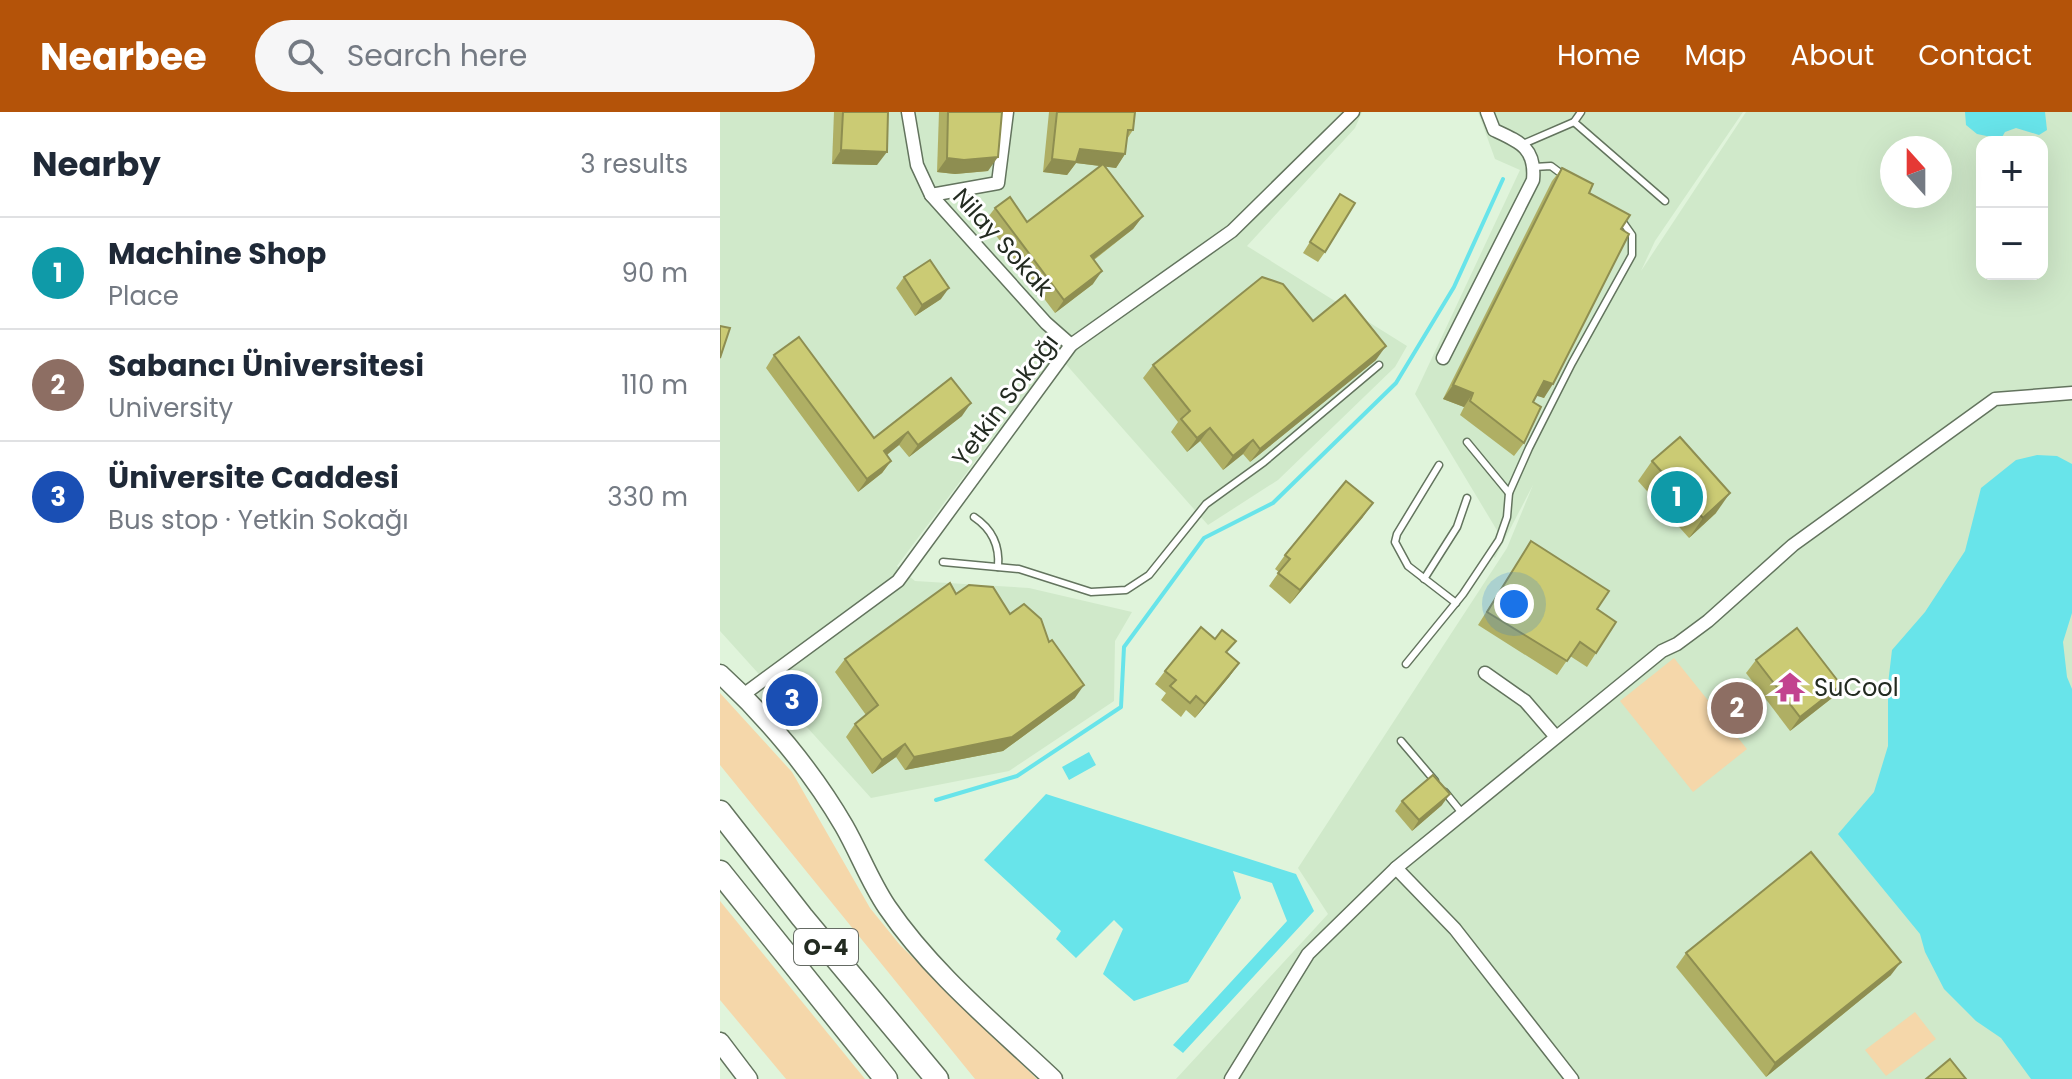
<!DOCTYPE html>
<meta charset="utf-8">
<style>
body{margin:0;font-family:Poppins,sans-serif;background:#f6f6f7;color:#1f2937}
.controls{position:absolute;right:24px;top:24px;display:grid;overflow:hidden;border-radius:16px;box-shadow:0 8px 32px #0002}
.controls button{width:72px;height:72px;display:grid;place-items:center;padding:0;border:0;border-bottom:2px solid #e0e1e3;background:#fff;color:#1f2937;font:40px sans-serif}
.compass{position:absolute;left:1160px;top:24px;width:72px;height:72px;border-radius:50%;background:#fff;box-shadow:0 8px 32px #0002;rotate:339deg}
.you{position:absolute;left:794px;top:492px;width:28px;height:28px;margin:-20px;border:6px solid #fff;border-radius:50%;background:#1a73e8;box-shadow:0 0 0 12px #1a73e833}
.badge{display:grid;place-items:center;width:52px;height:52px;border-radius:50%;background:#b45309;color:#fff;font-size:26px;font-weight:700}
.pin{position:absolute;translate:-50% -50%;border:4px solid #fff;box-shadow:0 2px 8px #0006}
.list{margin:0;padding:0;list-style:none}
h2{display:flex;justify-content:space-between;align-items:center;height:104px;margin:0;padding:0 32px;font-size:34px}
h2 small{font-size:26px;font-weight:400;color:#747a83}
.list li{display:grid;grid-template-columns:52px 1fr auto;gap:24px;align-items:center;box-sizing:border-box;height:112px;padding:0 32px;border-top:2px solid #e0e1e3}
.list b{display:block;font-size:30px;white-space:nowrap}
.list p{margin:0;font-size:26px;white-space:nowrap;color:#747a83}
.list em{font-size:26px;font-style:normal;color:#747a83}
.icon{flex:none;width:44px;height:44px;fill:none;stroke:currentColor;stroke-width:2;stroke-linecap:round;stroke-linejoin:round}
.map{position:relative;flex:none;width:1352px;height:967px;overflow:hidden}
header{display:flex;align-items:center;gap:48px;box-sizing:border-box;height:112px;padding:0 40px;background:#b45309;color:#fff}
header strong{font-size:38px}
nav{display:flex;gap:44px;margin-inline-start:auto;font-size:28px}
.search{width:560px;height:72px;background:#f6f6f7;display:flex;align-items:center;gap:20px;box-sizing:border-box;padding:0 28px;border-radius:44px;color:#747a83;font-size:30px}
main{display:flex}
aside{flex:1;background:#fff}
.map>svg:first-child{display:block}
.built{fill:#d0e9ca;fill-rule:evenodd}
.green{fill:#f5d7aa}
.water{fill:#68e4ea}
.lines{fill:none;stroke-linecap:round;stroke-linejoin:round}
.stream{stroke:#68e4ea;stroke-width:4}
.lane-casing{stroke:#63745e;stroke-width:9}
.street-casing{stroke:#63745e;stroke-width:15}
.primary-casing{stroke:#63745e;stroke-width:21}
.highway-casing{stroke:#63745e;stroke-width:25}
.lane{stroke:#fff;stroke-width:6}
.street{stroke:#fff;stroke-width:12}
.primary{stroke:#fff;stroke-width:18}
.highway{stroke:#fff;stroke-width:22}
.wall{fill:#afaf64}
.shaded-wall{fill:#8e8e51}
.building{fill:#cbcb74;stroke:#8e8e51;stroke-width:2}
.labels{text-anchor:middle;dominant-baseline:central;stroke-width:6;stroke-linejoin:round;paint-order:stroke}
.shield{fill:#fff;stroke:#656b64;stroke-width:2}
.shield-label{font-size:22px;font-weight:bold;fill:#232b21}
.street-label{font-size:24px;fill:#232b21;stroke:#fff}
.poi-label{font-size:24px;fill:#232b21;stroke:#fff;text-anchor:start}
</style>
<header>
<strong>Nearbee</strong>
<div class="search"><svg class="icon" aria-label="search" viewBox="0 0 24 24"><circle cx="10" cy="10" r="6"/><path d="M15 15l6 6"/></svg>Search here</div>
<nav><a>Home</a><a>Map</a><a>About</a><a>Contact</a></nav>
</header>
<main>
<aside>
<h2>Nearby<small>3 results</small></h2>
<ul class="list">
<li><span class="badge" style="background:#0f9aa8">1</span><div><b>Machine Shop</b><p>Place</p></div><em>90 m</em></li>
<li><span class="badge" style="background:#8d6e63">2</span><div><b>Sabancı Üniversitesi</b><p>University</p></div><em>110 m</em></li>
<li><span class="badge" style="background:#1a4fb4">3</span><div><b>Üniversite Caddesi</b><p>Bus stop · Yetkin Sokağı</p></div><em>330 m</em></li>
</ul>
</aside>
<div class="map">
<svg width="1352" height="967" viewBox="0 0 1352 967">
<rect width="100%" height="100%" fill="#e0f4db"/>
<!-- built -->
<g class="built">
<polygon points="0,0 642,0 635,16 527,134 687,234 675,255 558,368 488,413 336,241 177,454 195,469 309,476 412,500 395,529 394,589 289,659 151,686 0,519"/>
<path d="M 758,0 L 1023,0 L 935,129 L 921,159 L 1026,0 L 1352,0 L 1352,967 L 456,967 L 608,802 L 578,756 L 787,436 L 813,373 L 775,446 L 767,438 L 778,420 L 695,282 L 800,58 L 775,47 ZM 1262,30 L 1322,30 L 1322,162 L 1262,162 ZM 1172,36 L 1220,36 L 1220,84 L 1172,84 Z"/>
</g>
<!-- green -->
<g class="green">
<polygon points="954,546 1027,637 973,680 900,589"/>
<polygon points="0,581 72,660 150,796 180,833 317,967 255,967 0,653"/>
<polygon points="0,789 145,967 66,967 0,888"/>
<polygon points="1195,900 1216,927 1166,964 1145,938"/>
</g>
<!-- water -->
<g class="water">
<polygon points="1245,0 1325,0 1327,18 1319,23 1296,16 1285,20 1281,27 1257,22 1246,13"/>
<polygon points="1317,343 1337,344 1352,352 1352,501 1343,530 1347,565 1352,577 1352,967 1311,967 1281,926 1256,909 1224,877 1205,840 1200,822 1118,722 1154,680 1168,634 1168,572 1172,538 1205,500 1245,439 1261,376 1296,348"/>
<polygon points="369,640 376,653 349,668 342,655"/>
<polygon points="326,682 576,762 594,799 463,941 453,933 567,809 552,771 513,759 521,786 468,870 414,889 383,862 403,817 394,808 356,846 336,827 341,819 264,748"/>
</g>
<g class="lines">
<!-- stream -->
<polyline class="stream" points="216,688 297,664 401,595 404,535 484,426 553,391 676,271 734,175 783,67"/>
<!-- lane casing -->
<g class="lane-casing">
<g id="lane">
<polyline points="854,10 945,89"/>
<polyline points="803,32 854,10 861,0"/>
<polyline points="814,55 831,54 843,63"/>
<polyline points="747,330 789,381"/>
<polyline points="719,353 677,422 675,430 688,454 736,491"/>
<path d="M 254,405 C 272,417 280,433 278,455"/>
<polyline points="223,450 299,457 371,480 406,478 429,463 486,392 544,350 659,253"/>
<polyline points="704,467 737,415 747,386"/>
<polyline points="686,552 743,482 779,428 787,405 789,381 809,336 852,251 912,143 912,123 900,106"/>
<polyline points="681,629 715,669"/>
<polyline points="725,680 742,701"/>
</g>
</g>
<!-- street casing -->
<g class="street-casing">
<g id="street">
<polyline points="188,0 197,53 211,83 326,211 351,233"/>
<polyline points="211,83 278,71 287,0"/>
<path d="M 723,246 L 813,68 C 816,36 800,30 774,18 L 767,0"/>
<polyline points="765,561 805,589 836,625"/>
<polyline points="23,583 178,469 351,233 512,119 633,0"/>
<polyline points="676,756 942,539 957,532 988,509 1073,433 1275,287 1352,281"/>
<polyline points="511,967 588,842 676,756 735,817 852,967"/>
</g>
</g>
<!-- primary casing -->
<g class="primary-casing">
<g id="primary">
<path d="M 0,562 C 47,605 92,659 124,714 C 139,740 150,770 167,795 C 212,861 276,913 333,967"/>
<polyline points="0,930 28,967"/>
</g>
</g>
<!-- highway casing -->
<g class="highway-casing">
<g id="highway">
<polyline points="0,700 82,805 217,967"/>
<polyline points="0,760 166,967"/>
</g>
</g>
<!-- lane -->
<use href="#lane" class="lane"/>
<!-- street -->
<use href="#street" class="street"/>
<!-- primary -->
<use href="#primary" class="primary"/>
<!-- highway -->
<use href="#highway" class="highway"/>
</g>
<!-- wall -->
<g class="wall">
<polygon points="114,0 168,0 157,53 112,52"/>
<polygon points="219,0 282,0 268,59 235,62 217,60"/>
<polygon points="329,0 415,0 413,18 407,27 405,42 396,56 385,54 423,104 413,117 374,148 373,172 335,201 265,109 275,96 307,110 381,54 356,51 347,63 323,60"/>
<polygon points="842,56 869,81 901,117 824,286 817,283 813,290 804,331 794,344 740,303 744,295 723,287 832,69"/>
<polygon points="620,82 605,140 598,150 583,141"/>
<polygon points="184,165 221,187 195,204 176,176"/>
<polygon points="593,209 656,248 530,350 523,342 503,358 480,329 467,340 451,320 458,310 423,266 433,253"/>
<polygon points="54,243 154,326 242,304 189,345 179,333 167,343 171,349 162,361 138,380 46,256"/>
<polygon points="932,349 996,401 969,426 918,369"/>
<polygon points="643,405 570,492 549,474 559,460 555,457 565,443"/>
<polygon points="811,429 877,497 876,541 867,555 850,544 837,563 758,513"/>
<polygon points="236,482 290,502 329,530 355,586 283,639 185,658 176,645 152,662 126,625 135,612 146,603 115,560 125,547"/>
<polygon points="507,541 519,551 509,565 475,606 466,598 461,605 441,588 446,581 435,572 445,559"/>
<polygon points="1036,548 1121,573 1112,586 1070,619 1026,561"/>
<polygon points="682,689 722,693 692,719 675,699"/>
<polygon points="966,841 1171,863 1046,965 956,855"/>
</g>
<!-- shaded-wall -->
<g class="shaded-wall">
<polygon points="360,37 405,42 396,56 356,51 347,63 323,60 332,47"/>
<polygon points="121,38 167,40 157,53 112,52"/>
<polygon points="278,45 268,59 235,62 217,60 227,46"/>
<polygon points="423,104 413,117 361,157 371,144"/>
<polygon points="382,159 373,172 335,201 344,188"/>
<polygon points="229,176 221,187 195,204 202,193"/>
<polygon points="666,234 656,248 530,350 540,337"/>
<polygon points="824,269 833,272 824,286 814,283"/>
<polygon points="733,273 753,281 744,295 723,287"/>
<polygon points="251,291 242,304 189,345 198,333"/>
<polygon points="490,316 480,329 467,340 477,326"/>
<polygon points="188,320 179,333 155,352 164,339"/>
<polygon points="533,328 523,342 503,358 513,344"/>
<polygon points="171,349 162,361 138,380 147,367"/>
<polygon points="1010,381 996,401 969,426 983,406"/>
<polygon points="653,391 643,405 570,492 580,478"/>
<polygon points="519,551 509,565 475,606 485,592"/>
<polygon points="364,573 355,586 283,639 185,658 194,645"/>
<polygon points="1121,573 1112,586 1070,619 1080,605"/>
<polygon points="185,632 176,645 152,662 162,648"/>
<polygon points="730,682 722,693 692,719 699,708"/>
<polygon points="1181,850 1171,863 1046,965 1055,951"/>
</g>
<!-- building -->
<g class="building">
<polygon points="123,0 168,0 167,40 121,38"/>
<polygon points="228,0 282,0 278,45 244,48 227,46"/>
<polygon points="337,0 415,0 413,18 408,18 405,42 360,37 356,50 332,47"/>
<polygon points="383,52 423,104 371,144 382,159 344,188 275,96 290,85 307,110"/>
<polygon points="842,56 873,72 869,81 910,103 901,117 909,122 833,272 824,269 813,290 821,295 804,331 750,289 753,281 733,273"/>
<polygon points="620,82 635,91 605,140 590,130"/>
<polygon points="210,148 229,176 202,193 184,165"/>
<polygon points="542,165 563,172 593,209 625,183 666,234 540,337 533,328 513,344 490,316 477,326 461,307 470,299 433,253"/>
<polygon points="0,214 10,216 0,246"/>
<polygon points="79,225 154,326 231,266 251,291 198,333 188,320 164,339 171,349 147,367 54,243"/>
<polygon points="960,325 1010,381 983,406 932,349"/>
<polygon points="626,369 653,391 580,478 558,461 570,447 565,443"/>
<polygon points="811,429 889,479 877,497 896,510 876,541 860,530 847,549 767,500"/>
<polygon points="230,471 236,482 249,473 273,475 290,502 304,492 321,507 329,530 332,528 364,573 292,625 194,645 185,632 162,648 135,612 158,593 125,547"/>
<polygon points="481,515 495,527 502,518 516,529 506,540 519,551 485,592 476,584 470,591 450,574 456,568 445,559"/>
<polygon points="1077,516 1121,573 1080,605 1036,548"/>
<polygon points="713,663 730,682 699,708 682,689"/>
<polygon points="1091,740 1181,850 1055,951 966,841"/>
<polygon points="1230,947 1246,967 1206,967"/>
</g>
<!-- icons -->
<defs>
<g id="temple-bare" transform="scale(2.4)"><path d="M0-6L5-2H3V0L6.5 2.5H4V6H1.5V3h-3V6H-4V2.5H-6.5L-3 0V-2H-5Z" fill="#c2438f" stroke="#fff" stroke-width="2.5" paint-order="stroke"/></g>
</defs>
<g fill-rule="evenodd">
<use href="#temple-bare" x="1070" y="575"/>
</g>
<g class="labels">
<!-- shield labels -->
<rect class="shield" x="74" y="817" width="64" height="36" rx="6"/>
<g class="shield-label">
<text x="106" y="835">O-4</text>
</g>
<!-- street labels -->
<g class="street-label">
<text transform="translate(283 130) rotate(48)">Nilay Sokak</text>
<text transform="translate(285 288) rotate(-53)">Yetkin Sokağı</text>
</g>
<!-- poi labels -->
<g class="poi-label">
<text x="1094" y="575">SuCool</text>
</g>
</g>
</svg>
<div class="controls">
<button>+</button>
<button>−</button>
</div>
<svg class="compass" viewBox="-18 -18 36 36"><path d="M0-13l5 13h-10z" fill="#e53935"/><path d="M0 13l5-13h-10z" fill="#747a83"/></svg>
<div class="you"></div>
<div class="pin badge" style="left:957px;top:385px;background:#0f9aa8">1</div>
<div class="pin badge" style="left:1017px;top:596px;background:#8d6e63">2</div>
<div class="pin badge" style="left:72px;top:588px;background:#1a4fb4">3</div>
</div>
</main>
